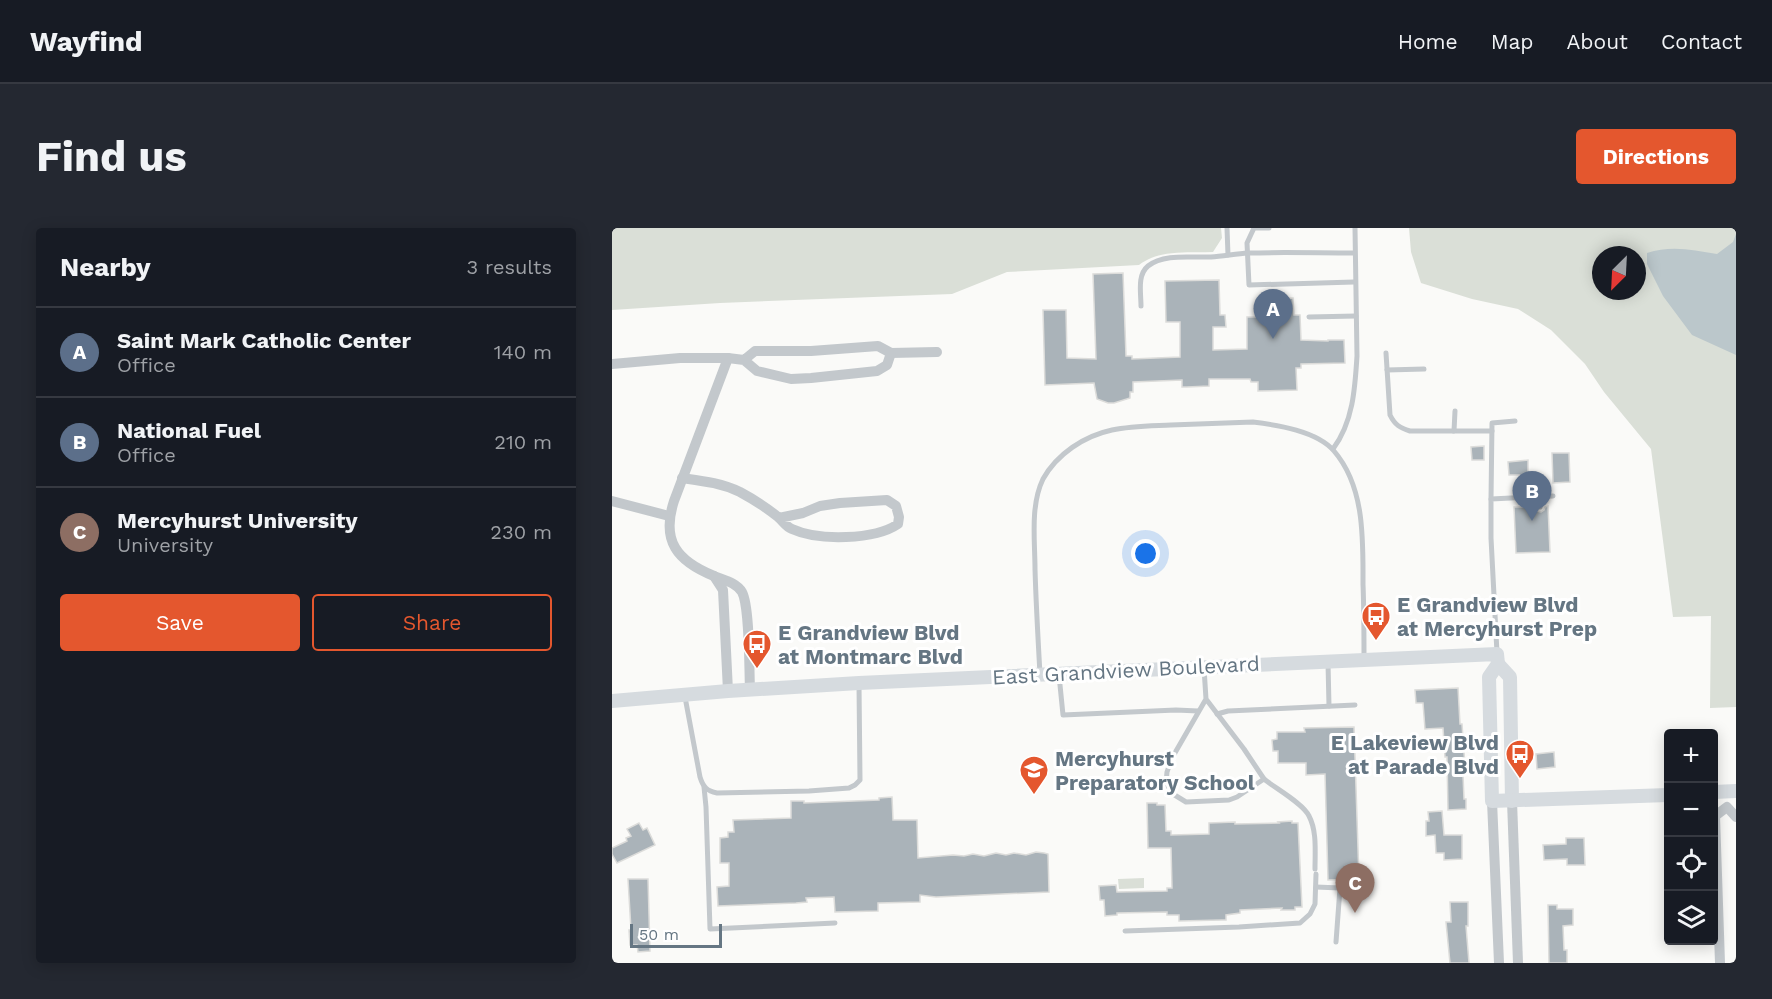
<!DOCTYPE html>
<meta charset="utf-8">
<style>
body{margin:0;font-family:"Work Sans",sans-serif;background:#242831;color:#f1f3f6}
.controls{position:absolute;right:18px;bottom:18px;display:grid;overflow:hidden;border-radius:6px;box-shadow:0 3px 15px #0003}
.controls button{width:54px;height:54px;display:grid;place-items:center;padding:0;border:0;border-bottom:2px solid #363941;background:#171b24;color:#f1f3f6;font:30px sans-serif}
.compass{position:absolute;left:980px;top:18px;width:54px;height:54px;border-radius:50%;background:#171b24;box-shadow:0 3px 15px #0003;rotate:204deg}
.scale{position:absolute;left:18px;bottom:15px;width:92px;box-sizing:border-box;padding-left:6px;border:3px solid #657683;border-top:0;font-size:16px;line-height:21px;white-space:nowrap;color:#657683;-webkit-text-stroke:4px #fff;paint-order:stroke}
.you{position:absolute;left:534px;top:326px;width:21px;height:21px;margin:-15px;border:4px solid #fff;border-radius:50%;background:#1a73e8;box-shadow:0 0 0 9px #1a73e833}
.badge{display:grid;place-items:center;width:39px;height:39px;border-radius:50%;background:#e4572e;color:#fff;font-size:20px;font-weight:700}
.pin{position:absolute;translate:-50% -50px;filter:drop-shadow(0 2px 3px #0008)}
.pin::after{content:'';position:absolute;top:32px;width:21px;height:18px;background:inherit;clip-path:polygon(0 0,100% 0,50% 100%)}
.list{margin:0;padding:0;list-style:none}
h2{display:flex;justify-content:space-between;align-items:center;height:78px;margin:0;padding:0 24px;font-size:26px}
h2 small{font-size:20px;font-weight:400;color:#9ea1a6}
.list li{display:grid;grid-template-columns:39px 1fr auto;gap:18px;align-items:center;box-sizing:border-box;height:90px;padding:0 24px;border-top:2px solid #363941}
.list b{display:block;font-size:22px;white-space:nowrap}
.list p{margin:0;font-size:20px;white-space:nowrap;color:#9ea1a6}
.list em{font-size:20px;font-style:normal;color:#9ea1a6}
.actions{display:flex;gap:12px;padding:18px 24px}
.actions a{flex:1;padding:14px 0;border:2px solid #e4572e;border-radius:6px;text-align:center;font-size:21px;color:#e4572e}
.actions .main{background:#e4572e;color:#fff}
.icon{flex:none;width:33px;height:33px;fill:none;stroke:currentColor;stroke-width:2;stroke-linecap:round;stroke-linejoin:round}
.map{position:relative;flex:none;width:1124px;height:735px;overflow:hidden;border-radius:6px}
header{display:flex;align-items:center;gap:36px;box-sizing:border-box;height:84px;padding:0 30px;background:#171b24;border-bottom:2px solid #363941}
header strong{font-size:28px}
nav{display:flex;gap:33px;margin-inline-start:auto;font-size:21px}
.intro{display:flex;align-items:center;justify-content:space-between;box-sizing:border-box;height:144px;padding:0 36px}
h1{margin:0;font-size:42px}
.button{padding:15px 27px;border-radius:6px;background:#e4572e;color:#fff;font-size:21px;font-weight:700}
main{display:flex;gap:36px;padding:0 36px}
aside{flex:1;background:#171b24;border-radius:6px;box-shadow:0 3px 15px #0003}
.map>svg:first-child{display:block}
.green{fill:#dadfd7;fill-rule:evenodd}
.water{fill:#bbc7cb}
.building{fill:#aab3b9;stroke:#dcdcda;stroke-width:1.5}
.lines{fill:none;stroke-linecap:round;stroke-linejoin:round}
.lane{stroke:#c3c8cc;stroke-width:5}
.street{stroke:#c3c8cc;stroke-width:10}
.secondary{stroke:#d6dbdf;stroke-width:14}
.labels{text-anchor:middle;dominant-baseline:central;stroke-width:6;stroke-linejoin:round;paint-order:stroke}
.poi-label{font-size:21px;font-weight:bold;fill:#657683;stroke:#fff;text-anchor:start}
.street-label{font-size:21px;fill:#657683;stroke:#fff}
</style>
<header>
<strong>Wayfind</strong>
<nav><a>Home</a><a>Map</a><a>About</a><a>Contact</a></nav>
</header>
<div class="intro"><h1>Find us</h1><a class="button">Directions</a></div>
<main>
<aside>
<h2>Nearby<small>3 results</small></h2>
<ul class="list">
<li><span class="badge" style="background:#5c6f8a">A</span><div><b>Saint Mark Catholic Center</b><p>Office</p></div><em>140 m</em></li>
<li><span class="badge" style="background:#5c6f8a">B</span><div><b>National Fuel</b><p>Office</p></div><em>210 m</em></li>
<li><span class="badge" style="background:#8d6e63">C</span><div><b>Mercyhurst University</b><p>University</p></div><em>230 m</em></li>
</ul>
<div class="actions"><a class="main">Save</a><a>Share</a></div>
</aside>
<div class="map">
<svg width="1124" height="735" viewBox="0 0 1124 735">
<rect width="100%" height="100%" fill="#fafaf8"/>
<!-- green -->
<g class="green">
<path d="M 0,0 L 609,0 L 610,10 L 601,24 C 576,25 548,21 527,37 L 395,44 L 340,66 L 108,75 L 0,82 Z"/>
<path d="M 797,0 L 1124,0 L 1124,479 L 1098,480 L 1099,388 L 1061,389 L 1039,221 L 992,164 L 973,136 L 939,102 L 906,81 L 860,71 L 809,55 L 799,24 ZM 989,27 L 1025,27 L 1025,63 L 989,63 Z"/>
<polygon points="532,650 532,660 507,661 506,651"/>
</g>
<!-- water -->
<path class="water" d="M 1124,6 L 1124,127 L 1080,107 L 1051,68 L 1035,36 L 1035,25 C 1059,17 1081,22 1105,26 L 1121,14 Z"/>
<!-- building -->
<g class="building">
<polygon points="511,45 514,128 520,128 520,131 568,129 568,94 554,94 553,53 607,52 608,87 613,87 614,99 601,99 601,122 635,121 635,89 645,89 644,72 681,70 682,87 688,87 689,112 716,113 716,112 732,112 733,135 689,136 689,140 684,140 685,162 646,163 646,154 639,154 638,151 597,151 597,158 575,159 570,159 570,152 521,154 521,164 518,164 518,170 502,175 496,175 485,171 482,155 433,157 431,82 454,82 455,130 484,131 481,46"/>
<polygon points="872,218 872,232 860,232 859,219"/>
<polygon points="940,225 957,225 958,254 941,255"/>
<polygon points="916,232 916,247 897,247 896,234"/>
<polygon points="936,278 938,324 904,325 902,279 923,279 925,283 929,284 932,282 933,279"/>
<polygon points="846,460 848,496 850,496 853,538 853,547 851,547 852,571 854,571 854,581 836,582 835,529 833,529 831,500 813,501 811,475 804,475 803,462"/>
<polygon points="742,499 747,651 716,652 713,546 694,547 694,535 666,535 666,523 661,523 660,512 665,511 665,504 693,504 692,500"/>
<polygon points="942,524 943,539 925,541 924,526"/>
<polygon points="280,569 281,592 305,592 306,630 341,627 352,628 361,626 372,628 384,625 394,627 402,625 414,627 424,624 432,625 436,626 437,664 324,669 308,667 308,674 266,675 266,683 223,684 222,669 194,670 195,674 184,675 106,678 105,659 117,658 117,635 108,635 108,610 116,609 116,604 122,604 121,592 179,590 179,573 192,573 192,575 267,572 267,570"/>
<polygon points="535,575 545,575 545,577 553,577 554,603 559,603 559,607 597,606 597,595 623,594 623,596 667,595 666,594 680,593 680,595 686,595 690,679 683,679 683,682 669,682 670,680 628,682 628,685 614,687 614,692 610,692 567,693 567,687 555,687 555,684 505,685 505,687 493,688 492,672 488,672 487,658 504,657 505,664 555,663 555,660 560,660 559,620 536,620"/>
<polygon points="830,583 832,607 850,607 850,631 832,632 832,625 824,625 823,607 814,608 814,593 817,593 816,584"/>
<polygon points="27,595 31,602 35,600 43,617 5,635 0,626 0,620 15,613 14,610 19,608 15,601"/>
<polygon points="954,610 972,610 973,637 955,637 955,631 932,632 931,617 954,616"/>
<polygon points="16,651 36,651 38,723 26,724 25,717 18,717 17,702 19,702"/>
<polygon points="838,674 856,674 856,698 854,698 857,735 838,735 834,694 839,694"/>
<polygon points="936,677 945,677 945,681 961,681 961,697 951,698 952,722 955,722 955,735 937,735"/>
</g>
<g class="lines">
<!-- lane -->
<g class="lane">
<polyline points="615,0 616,27"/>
<polyline points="657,0 642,0 635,15 637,57 742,54"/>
<path d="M 529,78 C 529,65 525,47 536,38 C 552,25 580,30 599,29 C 611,28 624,26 636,25 C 671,24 707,25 742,25"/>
<polyline points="697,89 744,88"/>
<path d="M 774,125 L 778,187 C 783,197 788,200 798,203 L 880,203"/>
<polyline points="775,142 812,141"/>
<polyline points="842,203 843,183"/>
<path d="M 721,221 C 741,194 743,161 745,128 L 743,0"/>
<polyline points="928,269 928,279"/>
<polyline points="879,271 880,195 903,193"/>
<polyline points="885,425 879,310 879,271 941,268"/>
<polyline points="716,435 717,478"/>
<polyline points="592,440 594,471 560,530 555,544 554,555 561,566 574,574 617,572 625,569 652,551 632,521 594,471"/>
<path d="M 428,446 C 426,411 424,376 423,341 C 423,313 418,278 431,251 C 445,226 472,208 500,202 C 519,198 539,198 559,197 C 586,196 614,195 641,194 C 665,197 705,203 722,223 C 753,259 751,312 751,356 C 752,381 752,405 752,430"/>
<polyline points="447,447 451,487 564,482 586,483"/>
<path d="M 73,469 L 88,549 C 91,559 95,563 105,565 L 197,563 L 237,560 L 243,557 L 248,552 L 247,457"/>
<polyline points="605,486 616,483 743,477"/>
<polyline points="467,534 548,531 559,534"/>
<path d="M 652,551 C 663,560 692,576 697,588 C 705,603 703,623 703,641"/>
<polyline points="92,559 94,579 98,701 223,695"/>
<polyline points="704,659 728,660 724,714"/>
<polyline points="513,703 627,699 688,695 698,686 703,676 704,646"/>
</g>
<!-- street -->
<g class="street">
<polyline points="279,125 325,124"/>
<path d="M 116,130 L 62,273 C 49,313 65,333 102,348 C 111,352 124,354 130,364 C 138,379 137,441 138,461"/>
<polyline points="0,136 68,130 116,130 132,132 145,143 179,151 199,150 265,143 275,137 279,125 266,118 199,123 143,123 132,132"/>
<path d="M 70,250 C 91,253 109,255 128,264 C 141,271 155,280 166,289 C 171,293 174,299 180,301 C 206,313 263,312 286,296 L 287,289 L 284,278 L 275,272 L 228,275 L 208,278 L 191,285 L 167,290"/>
<polyline points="0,273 57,288"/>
<polyline points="102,348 111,362 116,463"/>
<polyline points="880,573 887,735"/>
<polyline points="900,573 906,735"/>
<polyline points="1108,735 1103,588 1115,579 1124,589"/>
</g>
<!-- secondary -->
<g class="secondary">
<polyline points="886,436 898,449 900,573"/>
<polyline points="0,473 116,463 247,455 885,426 886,436 877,449 880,573 1056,567"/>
<polyline points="1102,564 1124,563"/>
</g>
</g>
<!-- icons -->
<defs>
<g id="bus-pin" transform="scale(1.5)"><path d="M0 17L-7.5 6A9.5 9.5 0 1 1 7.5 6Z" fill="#e4572e" stroke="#fff"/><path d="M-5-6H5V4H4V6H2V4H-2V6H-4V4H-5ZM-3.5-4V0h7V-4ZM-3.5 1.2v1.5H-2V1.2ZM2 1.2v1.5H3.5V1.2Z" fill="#fff"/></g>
<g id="school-pin" transform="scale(1.5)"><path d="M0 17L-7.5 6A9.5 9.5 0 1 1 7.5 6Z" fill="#e4572e" stroke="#fff"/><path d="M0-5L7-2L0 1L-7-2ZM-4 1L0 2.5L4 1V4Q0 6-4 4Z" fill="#fff"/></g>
</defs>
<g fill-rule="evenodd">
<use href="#bus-pin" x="764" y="388"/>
<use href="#bus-pin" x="145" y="416"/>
<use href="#bus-pin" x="908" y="526"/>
<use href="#school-pin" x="422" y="542"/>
</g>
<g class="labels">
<!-- poi labels -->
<g class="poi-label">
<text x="785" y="376">E Grandview Blvd<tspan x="785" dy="24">at Mercyhurst Prep</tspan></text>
<text x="166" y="404">E Grandview Blvd<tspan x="166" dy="24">at Montmarc Blvd</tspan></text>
<text x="887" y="514" text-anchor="end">E Lakeview Blvd<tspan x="887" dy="24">at Parade Blvd</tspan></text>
<text x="443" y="530">Mercyhurst<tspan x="443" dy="24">Preparatory School</tspan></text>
</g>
<!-- street labels -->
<g class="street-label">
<text transform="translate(514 442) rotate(-3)">East Grandview Boulevard</text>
</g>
</g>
</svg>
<div class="controls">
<button>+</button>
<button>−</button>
<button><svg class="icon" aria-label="locate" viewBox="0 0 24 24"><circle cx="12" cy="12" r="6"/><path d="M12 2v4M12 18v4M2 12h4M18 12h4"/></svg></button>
<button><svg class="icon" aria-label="layers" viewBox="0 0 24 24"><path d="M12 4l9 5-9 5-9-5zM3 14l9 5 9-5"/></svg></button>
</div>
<svg class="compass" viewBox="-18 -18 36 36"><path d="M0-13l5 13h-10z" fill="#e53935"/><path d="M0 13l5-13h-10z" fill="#9ea1a6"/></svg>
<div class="scale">50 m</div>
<div class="you"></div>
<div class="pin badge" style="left:661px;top:111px;background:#5c6f8a">A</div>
<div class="pin badge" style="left:920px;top:293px;background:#5c6f8a">B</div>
<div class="pin badge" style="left:743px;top:685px;background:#8d6e63">C</div>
</div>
</main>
